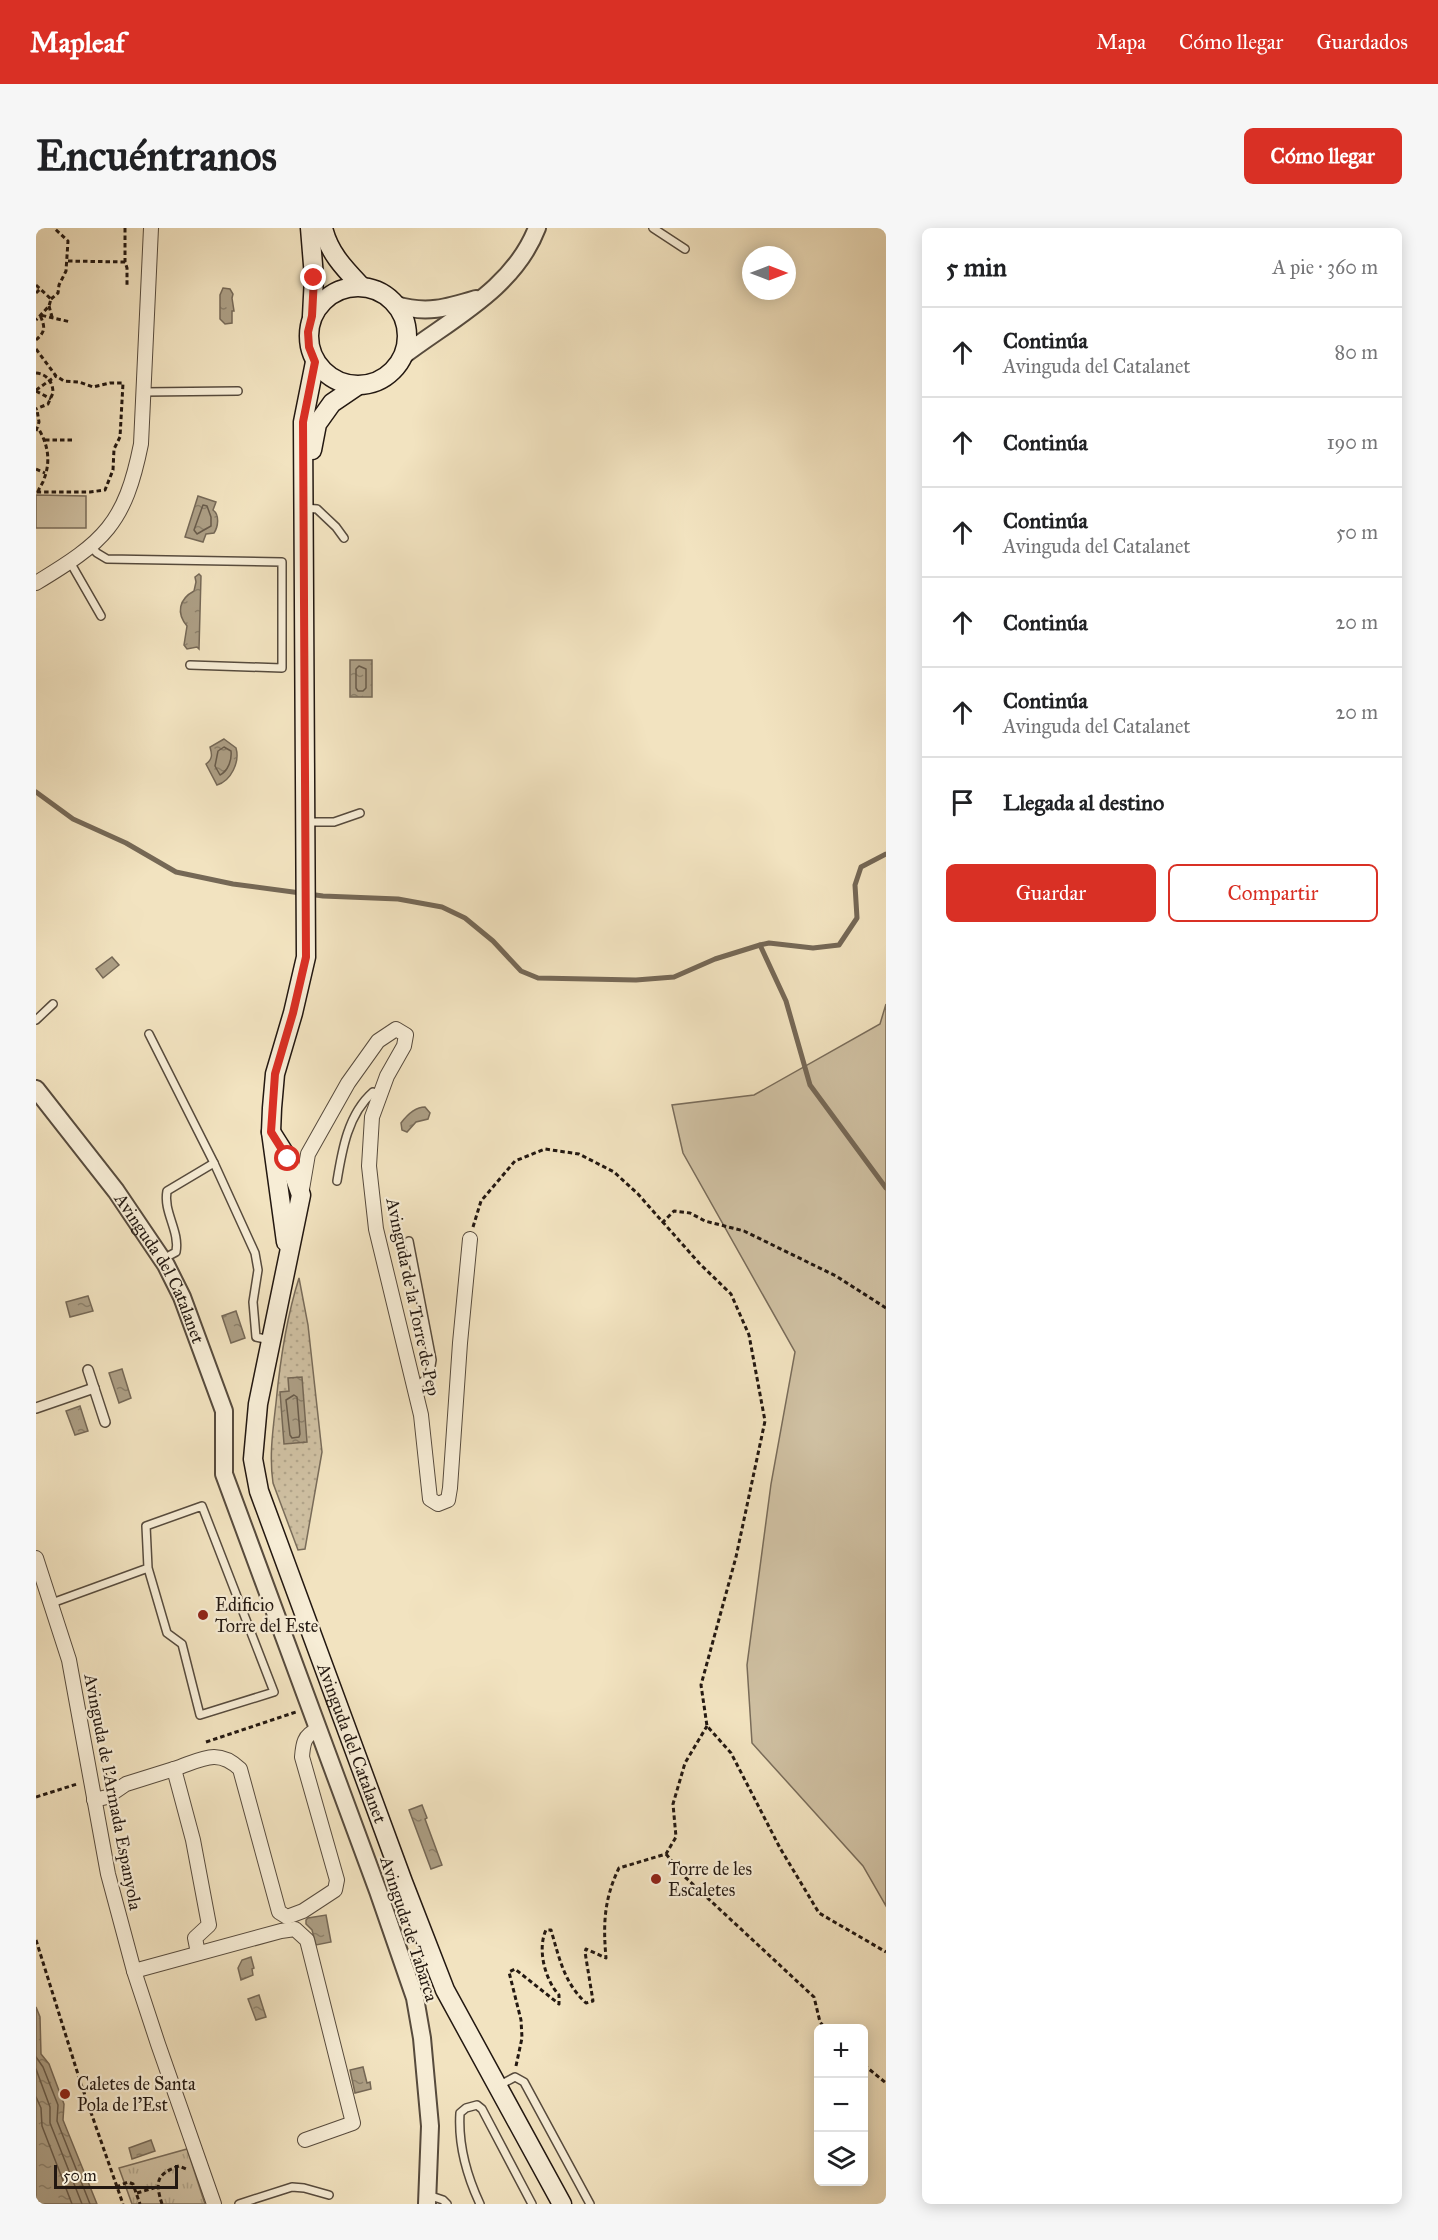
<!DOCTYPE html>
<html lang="es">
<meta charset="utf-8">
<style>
body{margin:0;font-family:"IM FELL Great Primer",serif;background:#f6f6f6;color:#202124}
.controls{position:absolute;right:18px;bottom:18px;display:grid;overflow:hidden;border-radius:9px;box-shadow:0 3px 15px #0003}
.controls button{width:54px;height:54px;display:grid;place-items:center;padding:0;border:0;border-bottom:2px solid #e0e0e0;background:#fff;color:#202124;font:30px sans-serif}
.compass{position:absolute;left:706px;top:18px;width:54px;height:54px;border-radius:50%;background:#fff;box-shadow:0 3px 15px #0003;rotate:90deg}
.scale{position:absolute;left:18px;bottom:15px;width:124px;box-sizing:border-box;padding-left:6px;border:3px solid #231811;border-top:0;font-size:16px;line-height:21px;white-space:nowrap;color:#231811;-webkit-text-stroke:4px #f7edd6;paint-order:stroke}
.stop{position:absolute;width:18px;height:18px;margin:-14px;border:4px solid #d93025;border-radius:50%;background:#fff}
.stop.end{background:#d93025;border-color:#fff;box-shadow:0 2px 6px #0008}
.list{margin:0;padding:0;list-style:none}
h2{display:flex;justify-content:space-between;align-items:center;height:78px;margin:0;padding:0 24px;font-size:26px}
h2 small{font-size:20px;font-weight:400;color:#757577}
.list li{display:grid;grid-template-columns:39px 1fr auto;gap:18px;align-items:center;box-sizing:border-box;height:90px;padding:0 24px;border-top:2px solid #e0e0e0}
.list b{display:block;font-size:22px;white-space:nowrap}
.list p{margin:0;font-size:20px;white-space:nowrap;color:#757577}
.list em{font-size:20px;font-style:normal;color:#757577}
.actions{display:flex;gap:12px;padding:18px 24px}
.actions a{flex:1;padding:14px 0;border:2px solid #d93025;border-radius:9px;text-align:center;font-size:21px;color:#d93025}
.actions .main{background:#d93025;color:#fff}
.icon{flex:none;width:33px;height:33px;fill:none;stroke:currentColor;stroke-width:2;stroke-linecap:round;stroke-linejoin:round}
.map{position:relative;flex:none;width:850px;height:1976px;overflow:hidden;border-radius:9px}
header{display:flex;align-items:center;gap:36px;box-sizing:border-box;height:84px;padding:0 30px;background:#d93025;color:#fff}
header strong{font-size:28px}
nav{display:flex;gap:33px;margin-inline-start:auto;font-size:21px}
.intro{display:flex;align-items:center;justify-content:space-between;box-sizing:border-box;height:144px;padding:0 36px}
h1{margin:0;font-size:42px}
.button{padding:15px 27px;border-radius:9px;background:#d93025;color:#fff;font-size:21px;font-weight:700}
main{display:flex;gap:36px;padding:0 36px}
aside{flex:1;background:#fff;border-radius:9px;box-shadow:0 3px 15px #0003}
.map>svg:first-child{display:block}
.grass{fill:#cfc0a2;stroke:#796c5a;stroke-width:1.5}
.park{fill:url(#park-tufts);stroke:#796c5a;stroke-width:1.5}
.garden{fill:url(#garden-dots);stroke:#796c5a;stroke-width:1.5}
.water{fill:url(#water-ripples);stroke:#756856;stroke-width:1.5}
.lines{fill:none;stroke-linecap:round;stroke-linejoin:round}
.shore{stroke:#685b4a;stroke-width:1.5}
.stream{stroke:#756856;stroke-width:5}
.service-casing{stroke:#574b3d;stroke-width:10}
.pedestrian-casing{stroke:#574b3d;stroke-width:12}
.minor-casing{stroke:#574b3d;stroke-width:16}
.tertiary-casing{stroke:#574b3d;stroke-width:20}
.secondary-casing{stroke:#231811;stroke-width:21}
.path{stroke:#231811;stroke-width:3;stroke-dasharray:4.5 3;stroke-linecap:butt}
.service{stroke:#f7edd6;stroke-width:7}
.pedestrian{stroke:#f7edd6;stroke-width:9}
.minor{stroke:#f7edd6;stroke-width:14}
.tertiary{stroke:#f7edd6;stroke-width:16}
.secondary{stroke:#f7edd6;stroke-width:18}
.route{stroke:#d93025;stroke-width:8}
.poi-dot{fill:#8f2418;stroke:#f7edd6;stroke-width:2}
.labels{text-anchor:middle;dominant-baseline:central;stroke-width:4.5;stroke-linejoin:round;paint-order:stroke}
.street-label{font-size:18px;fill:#231811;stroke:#f7edd6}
.poi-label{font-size:18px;fill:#231811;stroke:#f7edd6;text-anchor:start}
</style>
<header>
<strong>Mapleaf</strong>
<nav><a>Mapa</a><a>Cómo llegar</a><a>Guardados</a></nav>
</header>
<div class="intro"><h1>Encuéntranos</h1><a class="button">Cómo llegar</a></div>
<main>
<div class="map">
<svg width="850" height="1976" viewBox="0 0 850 1976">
<defs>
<pattern id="park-tufts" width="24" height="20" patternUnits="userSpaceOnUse" patternTransform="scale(1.5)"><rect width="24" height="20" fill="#cfc0a2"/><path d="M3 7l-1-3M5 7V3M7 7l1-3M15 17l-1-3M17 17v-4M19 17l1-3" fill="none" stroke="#b1a48a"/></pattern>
<pattern id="garden-dots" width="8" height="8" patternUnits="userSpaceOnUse" patternTransform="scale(1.5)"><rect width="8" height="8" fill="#cfc0a2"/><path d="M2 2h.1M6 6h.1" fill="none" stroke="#b1a48a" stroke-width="1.8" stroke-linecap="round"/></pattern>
<pattern id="water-ripples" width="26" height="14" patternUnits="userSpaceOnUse" patternTransform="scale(1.5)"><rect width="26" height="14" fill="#ac9e84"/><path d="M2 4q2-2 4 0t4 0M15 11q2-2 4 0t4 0" fill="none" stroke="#8c806b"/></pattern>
</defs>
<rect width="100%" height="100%" fill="#f2e3c0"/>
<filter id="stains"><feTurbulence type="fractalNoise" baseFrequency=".00333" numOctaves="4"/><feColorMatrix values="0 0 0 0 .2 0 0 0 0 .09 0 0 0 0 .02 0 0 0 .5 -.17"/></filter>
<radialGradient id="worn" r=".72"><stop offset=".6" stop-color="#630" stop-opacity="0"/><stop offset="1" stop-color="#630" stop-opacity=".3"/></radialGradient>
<!-- grass -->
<g class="grass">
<polygon points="0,267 50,268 50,300 0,300"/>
<polygon points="850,776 850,1678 827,1638 716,1515 711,1437 735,1256 759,1124 647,925 636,877 718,867 844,796"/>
</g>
<!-- park -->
<polygon class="park" points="151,1921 169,1976 96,1976 83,1940"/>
<!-- garden -->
<path class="garden" d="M 263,1050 L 272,1097 L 286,1224 L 269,1321 L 262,1322 L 237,1255 C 233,1228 237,1201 240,1175 C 244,1133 250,1091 263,1050 Z"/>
<!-- water -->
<g class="water">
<polygon points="187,60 194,61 197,66 196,70 198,83 196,83 196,95 189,96 184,91 184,67"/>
<path d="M 162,268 L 180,274 L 177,282 C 184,287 182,299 178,305 L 170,306 L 167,314 L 149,309 Z"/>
<path d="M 163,346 L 165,348 L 163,421 L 161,419 L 151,421 L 148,417 L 151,398 C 140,385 143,371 158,363 L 160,354 L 159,349 Z"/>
<rect x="314" y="432" width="22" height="37"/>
<path d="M 188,511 L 200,520 C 204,534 195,553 181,557 L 170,536 C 177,531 176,526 174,519 Z"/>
<polygon points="76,729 83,737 67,750 60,741"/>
<path d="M 389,879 L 394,885 L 392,891 L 380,894 L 371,904 L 366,902 L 365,895 C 371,887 379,879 389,879 Z"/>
<polygon points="52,1068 57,1083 34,1089 30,1074"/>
<polygon points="200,1083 209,1110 195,1115 186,1088"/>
<polygon points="86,1141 95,1170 83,1175 73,1145"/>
<polygon points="266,1149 271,1214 248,1216 244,1164 253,1163 252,1150"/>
<polygon points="44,1178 52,1203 39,1207 30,1183"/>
<polygon points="386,1577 391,1590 389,1591 406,1637 395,1641 373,1582"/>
<polygon points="290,1687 295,1714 280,1717 276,1702 270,1696 270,1692 272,1690"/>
<polygon points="215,1729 218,1740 216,1741 217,1747 205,1752 202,1740 206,1732"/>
<polygon points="223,1767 230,1789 220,1792 212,1771"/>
<polygon points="0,1779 4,1789 5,1826 13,1836 28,1876 27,1892 61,1976 0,1976"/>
<polygon points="327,1839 331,1855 334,1854 335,1861 319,1865 314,1842"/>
<polygon points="115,1912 119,1923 96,1931 93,1920"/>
</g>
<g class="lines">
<!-- shore -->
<g class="shore">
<polygon points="167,277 171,278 175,289 175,298 161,306 158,302"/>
<polygon points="323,438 330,441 330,460 327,463 322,463 320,460 320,441"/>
<path d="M 188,519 L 195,523 C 196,532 192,543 184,547 L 179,538 L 182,523 Z"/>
<polygon points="258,1167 261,1169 264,1206 263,1209 256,1210 254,1207 250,1172"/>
<polyline points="0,1829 7,1839 22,1877 21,1893 54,1976"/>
<polyline points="0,1841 14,1879 14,1895 46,1976"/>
<polyline points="0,1869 5,1880 6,1898 36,1976"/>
</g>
<!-- stream -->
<g class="stream">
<polyline points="0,564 37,591 90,615 140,644 197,656 287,668 362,671 406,679 429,690 457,713 485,743 502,750 600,752 638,749 679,731 724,717 733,715 777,720 803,717 821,690 819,657 825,639 850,626"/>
<polyline points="724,717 750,773 774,857 850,960"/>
</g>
<!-- service casing -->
<g class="service-casing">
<g id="service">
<polyline points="617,0 649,21"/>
<polyline points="108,164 202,163"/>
<polyline points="268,280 281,281 300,299 308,310"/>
<polyline points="55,319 61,325 71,331 246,334 246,440 154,437"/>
<polyline points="34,334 65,388"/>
<polyline points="272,594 298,594 324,585"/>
<polyline points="0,792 17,776"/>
<polyline points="113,806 178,935 219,1025 222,1042 217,1074 220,1109 234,1112"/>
<path d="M 301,953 C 306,922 312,886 337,864 L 343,866"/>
<path d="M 373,1013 L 396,1132 C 394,1146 392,1153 378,1158"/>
<path d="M 127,1031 L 140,1024 C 144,1003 127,984 131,963 L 178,935"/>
<polyline points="16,1375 112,1340 110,1298 166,1278 238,1464 164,1487 146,1416 131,1405 112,1340"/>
<polyline points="462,1858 479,1849 488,1854 554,1976"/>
<polyline points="392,1967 407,1972 411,1976"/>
<polyline points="203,1976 256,1959 268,1960 293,1967"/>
<path d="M 444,1976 C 431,1948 422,1917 424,1885 L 430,1880 L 441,1877 L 446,1881 L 496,1976"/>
</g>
</g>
<!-- pedestrian casing -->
<g class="pedestrian-casing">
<g id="pedestrian">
<polyline points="52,1142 69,1194"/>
<polyline points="0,1180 58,1160"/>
</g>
</g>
<!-- minor casing -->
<g class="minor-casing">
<g id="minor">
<path d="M 0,355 C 68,314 89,296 105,216 L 115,0"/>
<polyline points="265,967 272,926 312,855 342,813 360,801 370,807 368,818 351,848 336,889 333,938 340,1001 385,1187 394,1271 402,1276 412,1272 414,1260 424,1115 434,1011"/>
<polyline points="0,1330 33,1432 72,1646 98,1743 122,1816 178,1976"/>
<polyline points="58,1572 71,1569 90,1556 138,1541"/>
<path d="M 162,1725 L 159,1710 L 173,1697 L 157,1612 L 138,1541 C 165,1532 181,1519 204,1541 L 243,1684 L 251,1689 L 267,1683 L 299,1662 L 301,1652 L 266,1529 C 267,1516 268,1507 281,1502"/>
<polyline points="98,1743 245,1703 259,1701 271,1712 317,1895 269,1912"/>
</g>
</g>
<!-- tertiary casing -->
<g class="tertiary-casing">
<g id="tertiary">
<path d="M 360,77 C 390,86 411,80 440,71"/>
<path d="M 368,127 C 417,90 478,60 501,0"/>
<path id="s1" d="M 0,861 L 80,963 L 130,1037 L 146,1069 L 188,1183 L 188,1246 L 342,1663 L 379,1770 L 386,1810 L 394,1898 L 391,1976"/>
</g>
</g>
<!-- secondary casing -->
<g class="secondary-casing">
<g id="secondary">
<polyline points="274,0 278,49 276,88"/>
<path d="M 287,0 C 293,25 308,40 325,58"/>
<circle cx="322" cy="108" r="49"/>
<polyline points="276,222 281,196 296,175 321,158"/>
<path id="s2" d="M 235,904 L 252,931 L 265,967 L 222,1176 L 217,1231 L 223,1263 L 367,1654 L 409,1762 L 526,1976"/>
<polyline points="250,1014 235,904 236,880 239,846 257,785 270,729 267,194 279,134"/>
</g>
</g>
<!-- path -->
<g class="path">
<polyline points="89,0 89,34 91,40 91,57"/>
<polyline points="0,2 3,0"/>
<polyline points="32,33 89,34"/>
<polyline points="0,57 15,71 13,78 0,92"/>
<polyline points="0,65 4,61"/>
<polyline points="15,71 22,65 23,57 30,43 32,13 18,0"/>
<polyline points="13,78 16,89"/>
<path d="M 0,112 C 10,103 9,99 4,87 L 35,94"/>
<polyline points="0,121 20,148 28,153 43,154 57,159 74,155 87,155 84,209 78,221 77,242 69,262 54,264 0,264"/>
<path d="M 0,145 C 11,146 17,154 17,165 L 12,176 L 0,181"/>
<polyline points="0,162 20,148"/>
<polyline points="0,163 15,171"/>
<polyline points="0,203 3,194 1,182"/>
<polyline points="9,212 36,212"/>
<polyline points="0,241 9,245"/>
<path d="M 2,264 C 3,259 7,256 8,251 C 15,233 12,216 2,200"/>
<polyline points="626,995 638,983 654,985 669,993 708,1003 800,1048 850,1080"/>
<polyline points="437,999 445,973 479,933 509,921 543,926 578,944 602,966 663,1035 695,1066 713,1107 729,1193 700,1329 665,1457 671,1498 695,1525 744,1620 783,1685 850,1724"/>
<polyline points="170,1514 260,1484"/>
<polyline points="67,1548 81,1543"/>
<polyline points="0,1569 41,1556"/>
<polyline points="630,1626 649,1649 778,1769 784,1794 789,1800"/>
<polyline points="0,1712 45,1856 87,1976"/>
<polyline points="828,1837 850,1855"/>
<path d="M 480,1838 L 486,1810 L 485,1792 L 473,1744 L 479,1741 L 523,1776 L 523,1767 C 509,1752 501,1721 510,1702 L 515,1702 C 523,1729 528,1755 550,1775 L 557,1773 L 549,1724 L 550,1721 L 570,1730 C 567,1696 568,1671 583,1640 L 630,1626 L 640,1609 L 637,1576 L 649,1535 L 671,1498"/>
<polyline points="80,1959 92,1954 97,1956 104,1976"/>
<polyline points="101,1965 121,1959"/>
<path d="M 126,1976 C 119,1954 120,1946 143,1938 L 150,1941"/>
</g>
<!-- service -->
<use href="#service" class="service"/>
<!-- pedestrian -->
<use href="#pedestrian" class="pedestrian"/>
<!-- minor -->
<use href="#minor" class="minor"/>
<!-- tertiary -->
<use href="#tertiary" class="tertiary"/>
<!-- secondary -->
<use href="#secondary" class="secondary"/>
</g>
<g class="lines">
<!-- route -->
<polyline class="route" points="252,931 235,904 239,846 257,785 270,729 267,194 279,134 273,119 272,104 276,88 278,50"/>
</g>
<!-- markers -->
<g class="poi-dot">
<circle cx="167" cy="1387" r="6"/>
<circle cx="620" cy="1651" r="6"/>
<circle cx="29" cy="1866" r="6"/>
</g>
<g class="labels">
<!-- street labels -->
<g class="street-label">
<text stroke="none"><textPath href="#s1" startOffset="219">Avinguda del Catalanet</textPath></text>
<text transform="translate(377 1069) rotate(78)">Avinguda de la Torre de Pep</text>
<text stroke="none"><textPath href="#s2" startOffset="640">Avinguda del Catalanet</textPath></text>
<text transform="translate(77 1564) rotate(79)">Avinguda de l'Armada Espanyola</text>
<text transform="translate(373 1701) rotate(72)">Avinguda de Tabarca</text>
</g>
<!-- poi labels -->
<g class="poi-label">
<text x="179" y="1377">Edificio<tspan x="179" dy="21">Torre del Este</tspan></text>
<text x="632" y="1641">Torre de les<tspan x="632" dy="21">Escaletes</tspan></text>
<text x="41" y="1856">Caletes de Santa<tspan x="41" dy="21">Pola de l'Est</tspan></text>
</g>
</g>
<rect width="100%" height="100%" filter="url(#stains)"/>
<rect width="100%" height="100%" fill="url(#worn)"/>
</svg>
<div class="controls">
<button>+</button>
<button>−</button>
<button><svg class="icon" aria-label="layers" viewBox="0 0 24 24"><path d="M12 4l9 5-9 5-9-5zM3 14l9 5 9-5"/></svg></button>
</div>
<svg class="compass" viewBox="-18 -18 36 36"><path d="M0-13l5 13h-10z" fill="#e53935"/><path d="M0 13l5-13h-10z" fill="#757577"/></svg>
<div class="scale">50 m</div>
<div class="stop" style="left:252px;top:931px"></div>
<div class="stop end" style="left:278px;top:50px"></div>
</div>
<aside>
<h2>5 min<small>A pie · 360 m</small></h2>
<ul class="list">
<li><svg class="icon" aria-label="ahead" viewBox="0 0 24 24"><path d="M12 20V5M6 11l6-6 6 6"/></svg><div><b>Continúa</b><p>Avinguda del Catalanet</p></div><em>80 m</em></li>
<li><svg class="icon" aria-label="ahead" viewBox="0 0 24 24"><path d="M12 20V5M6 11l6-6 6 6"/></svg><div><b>Continúa</b></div><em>190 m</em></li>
<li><svg class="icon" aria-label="ahead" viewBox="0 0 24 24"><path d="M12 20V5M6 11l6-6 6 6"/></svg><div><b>Continúa</b><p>Avinguda del Catalanet</p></div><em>50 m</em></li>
<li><svg class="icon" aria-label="ahead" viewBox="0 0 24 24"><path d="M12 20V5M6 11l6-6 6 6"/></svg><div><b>Continúa</b></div><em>20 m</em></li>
<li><svg class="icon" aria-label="ahead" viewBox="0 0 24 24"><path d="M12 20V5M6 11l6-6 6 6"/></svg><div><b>Continúa</b><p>Avinguda del Catalanet</p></div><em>20 m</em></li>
<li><svg class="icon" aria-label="arrive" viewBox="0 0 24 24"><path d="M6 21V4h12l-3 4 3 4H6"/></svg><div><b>Llegada al destino</b></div></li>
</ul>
<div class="actions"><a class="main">Guardar</a><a>Compartir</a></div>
</aside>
</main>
